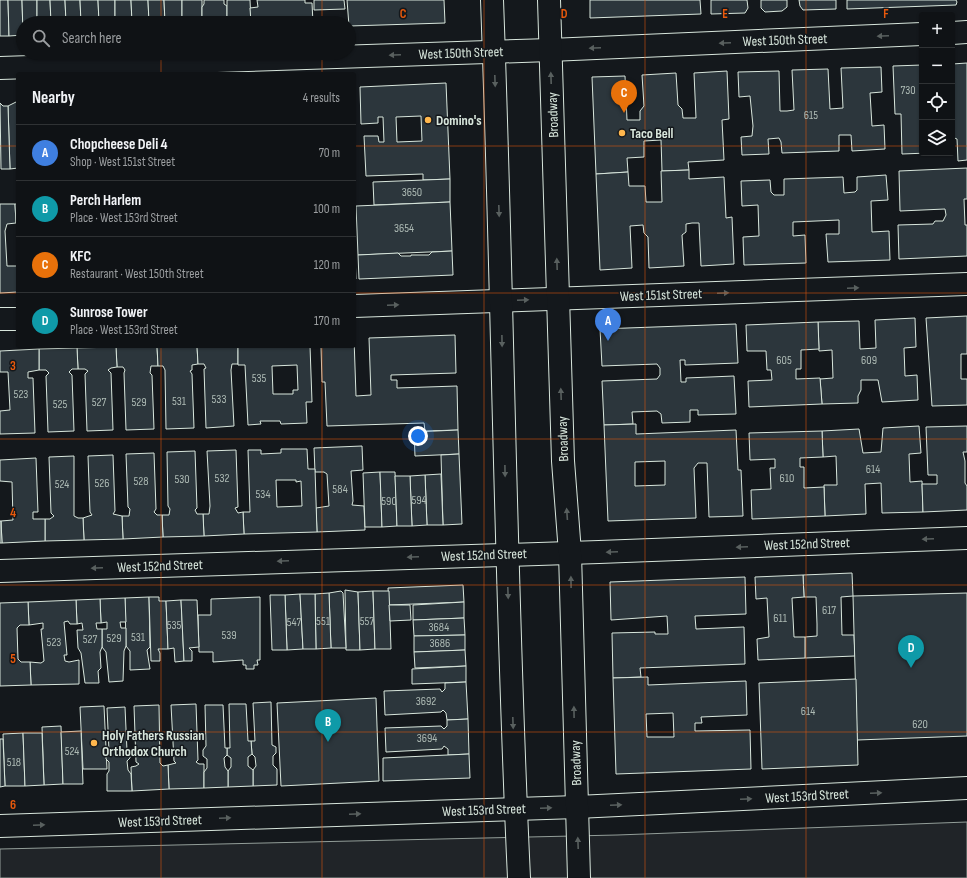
<!DOCTYPE html>
<meta charset="utf-8">
<style>
body{margin:0;font-family:"Sofia Sans Condensed",sans-serif;background:#1d2022;color:#f1f3f6}
.controls{position:absolute;right:12px;top:12px;display:grid;overflow:hidden;border-radius:4px;box-shadow:0 1px 3px #0004}
.controls button{width:36px;height:36px;display:grid;place-items:center;padding:0;border:0;border-bottom:1px solid #2f3234;background:#0f1215;color:#f1f3f6;font:20px sans-serif}
.you{position:absolute;left:418px;top:436px;width:14px;height:14px;margin:-10px;border:3px solid #fff;border-radius:50%;background:#1a73e8;box-shadow:0 0 0 6px #1a73e833}
.badge{display:grid;place-items:center;width:26px;height:26px;border-radius:50%;background:#d93025;color:#fff;font-size:13px;font-weight:700}
.pin{position:absolute;translate:-50% -33px;filter:drop-shadow(0 1px 2px #0008)}
.pin::after{content:'';position:absolute;top:21px;width:14px;height:12px;background:inherit;clip-path:polygon(0 0,100% 0,50% 100%)}
.list{margin:0;padding:0;list-style:none}
h2{display:flex;justify-content:space-between;align-items:center;height:52px;margin:0;padding:0 16px;font-size:17px}
h2 small{font-size:13px;font-weight:400;color:#9b9ea0}
.list li{display:grid;grid-template-columns:26px 1fr auto;gap:12px;align-items:center;box-sizing:border-box;height:56px;padding:0 16px;border-top:1px solid #2f3234}
.list b{display:block;font-size:15px;white-space:nowrap}
.list p{margin:0;font-size:13px;white-space:nowrap;color:#9b9ea0}
.list em{font-size:13px;font-style:normal;color:#9b9ea0}
.icon{flex:none;width:22px;height:22px;fill:none;stroke:currentColor;stroke-width:2;stroke-linecap:round;stroke-linejoin:round}
.map{position:relative;flex:none;width:967px;height:878px;overflow:hidden}
.search{position:absolute;background:#0f1215;box-shadow:0 1px 3px #0004;left:16px;top:16px;width:340px;height:44px;display:flex;align-items:center;gap:10px;box-sizing:border-box;padding:0 14px;border-radius:22px;color:#9b9ea0;font-size:15px}
.panel{position:absolute;background:#0f1215;box-shadow:0 1px 3px #0004;left:16px;top:72px;width:340px;height:276px;border-radius:4px}
.map>svg:first-child{display:block}
.green{fill:#202428;stroke:#939e99}
.building{fill:#2c363c;stroke:#d8e6dc;fill-rule:evenodd}
.lines{fill:none;stroke-linecap:round;stroke-linejoin:round}
.minor-casing{stroke:#d8e6dc;stroke-width:24}
.major-casing{stroke:#d8e6dc;stroke-width:24}
.minor{stroke:#14181c;stroke-width:22}
.major{stroke:#14181c;stroke-width:22}
.oneway{fill:#59605f}
.grid{fill:none;stroke:#e8590c;stroke-width:1;stroke-opacity:0.55}
.poi-dot{fill:#ffb74d;stroke:#14181c;stroke-width:1.5}
.labels{text-anchor:middle;dominant-baseline:central;stroke-width:3;stroke-linejoin:round;paint-order:stroke}
.number-label{font-size:12px;fill:#adbab4}
.street-label{font-size:14px;fill:#d8e6dc;stroke:#14181c}
.poi-label{font-size:14px;font-weight:bold;fill:#d8e6dc;stroke:#14181c;text-anchor:start}
.grid-label{font-size:13px;text-anchor:middle;font-weight:bold;fill:#e8590c;stroke:#14181c;stroke-width:3;stroke-linejoin:round;paint-order:stroke}
</style>
<div class="map">
<svg width="967" height="878" viewBox="0 0 967 878">
<rect width="100%" height="100%" fill="#14181c"/>
<!-- green -->
<polygon class="green" points="967,822 967,878 0,878 0,849 617,835"/>
<!-- building -->
<g class="building">
<polygon points="0,0 8,0 9,36 0,36"/>
<polygon points="8,0 22,0 23,35 9,36"/>
<polygon points="22,0 37,0 37,23 23,23 23,35"/>
<polygon points="37,0 50,0 51,23 37,23"/>
<polygon points="50,0 65,0 66,23 51,23"/>
<polygon points="65,0 80,0 81,23 66,23"/>
<polygon points="80,0 98,0 99,23 81,23"/>
<polygon points="98,0 115,0 115,23 99,23"/>
<polygon points="115,0 131,0 132,23 115,23"/>
<polygon points="131,0 148,0 149,23 132,23"/>
<polygon points="148,0 164,0 165,23 149,23"/>
<polygon points="164,0 182,0 182,23 165,23"/>
<rect x="182" y="0" width="20" height="23"/>
<polygon points="204,0 224,0 224,4 227,6 227,23 202,23 202,7 204,4"/>
<polygon points="227,0 250,0 251,23 227,23"/>
<polygon points="257,0 305,0 305,3 312,3 313,23 251,23 250,8 258,7"/>
<polygon points="314,0 344,0 345,9 314,10"/>
<polygon points="347,0 444,0 445,23 349,26"/>
<polygon points="590,0 700,0 701,14 590,18"/>
<polygon points="711,0 747,0 748,8 745,13 711,14"/>
<polygon points="761,0 787,0 787,7 782,11 765,12 761,8"/>
<polygon points="799,0 836,0 836,9 803,10 800,6"/>
<polygon points="847,0 956,0 957,2 956,5 847,9"/>
<polygon points="967,63 967,160 958,161 957,139 952,137 952,64"/>
<polygon points="922,65 922,153 928,153 902,154 901,114 895,114 893,66"/>
<polygon points="881,67 882,92 870,93 872,126 884,125 885,149 852,151 851,135 839,135 839,151 782,153 781,142 779,138 768,139 769,154 742,155 741,137 752,136 753,126 750,96 739,97 738,72 779,71 780,111 787,111 794,110 792,70 828,69 830,109 843,108 841,68"/>
<polygon points="727,71 729,119 722,120 724,160 688,162 689,170 662,171 661,140 644,141 644,157 627,158 628,172 596,174 592,77 625,76 627,120 640,120 640,111 644,106 642,75 676,73 678,105 682,109 683,118 696,118 694,73"/>
<path d="M 446,83 L 450,179 L 423,180 L 423,174 L 366,176 L 364,136 L 378,136 L 379,142 L 384,142 L 383,117 L 378,117 L 378,123 L 361,124 L 360,87 ZM 421,116 L 422,141 L 397,142 L 396,117 Z"/>
<polygon points="16,102 18,102 18,168 10,169 8,106"/>
<polygon points="0,103 3,106 8,106 10,169 1,169"/>
<polygon points="967,168 967,199 964,199 965,225 967,225 967,256 899,259 898,225 933,224 935,221 943,221 946,215 945,209 900,211 899,171"/>
<polygon points="689,170 689,179 724,177 726,218 732,217 734,264 701,266 699,223 692,223 686,224 686,232 682,235 684,266 649,268 648,237 644,233 643,225 630,226 632,268 600,270 596,174 628,172 629,186 645,186 646,202 662,202 661,171"/>
<polygon points="886,175 888,200 871,201 872,232 889,231 890,260 828,262 826,234 839,234 839,220 793,222 793,236 805,235 806,263 744,265 743,237 759,236 758,205 742,206 741,181 770,180 771,192 774,195 784,195 784,179 843,177 844,193 855,192 857,190 857,177"/>
<polygon points="450,179 450,202 374,205 373,182"/>
<polygon points="450,202 452,251 358,255 356,206"/>
<polygon points="0,204 15,204 16,223 7,224 5,231 7,266 18,266 18,292 0,293"/>
<polygon points="15,204 18,204 18,223 16,223"/>
<polygon points="452,251 453,275 359,279 358,255 398,253 401,256 411,256 411,255 429,255 432,252"/>
<polygon points="354,255 355,255 356,279 354,279"/>
<polygon points="967,316 967,354 961,354 961,379 967,379 967,405 932,406 926,318"/>
<polygon points="915,318 916,347 904,348 905,376 917,375 918,400 882,402 878,380 861,380 861,390 858,396 858,403 822,404 820,379 833,378 832,350 819,351 818,322 859,321 860,349 876,348 875,320"/>
<polygon points="818,322 819,349 801,350 801,369 796,369 796,379 820,378 822,404 749,407 748,381 772,380 771,370 767,370 766,351 747,351 746,325"/>
<polygon points="736,324 738,363 685,365 685,360 680,360 681,382 686,382 686,378 734,376 736,414 698,415 698,410 690,410 690,422 662,423 661,414 657,411 632,412 633,424 604,425 602,381 657,379 660,375 660,368 657,364 602,366 600,329"/>
<polygon points="455,335 456,373 391,375 391,380 397,380 397,388 457,386 458,430 425,431 424,423 327,426 325,382 322,382 321,346 354,346 354,338 356,396 371,395 369,338"/>
<polygon points="157,346 158,366 151,366 150,373 152,375 154,429 126,430 124,373 125,370 123,367 117,367 116,347"/>
<polygon points="157,346 197,346 198,364 192,365 192,370 190,371 192,374 194,428 166,429 165,370 163,366 158,366"/>
<polygon points="197,346 238,346 238,364 232,364 231,370 234,426 206,428 204,369 206,368 204,364 198,364"/>
<path d="M 238,346 L 310,346 L 312,402 L 306,402 L 307,423 L 281,424 L 280,421 L 260,421 L 261,424 L 248,425 L 245,365 L 238,365 ZM 297,365 L 298,390 L 293,390 L 293,394 L 273,394 L 272,366 Z"/>
<polygon points="116,347 117,367 111,368 108,370 111,373 113,430 87,431 85,374 88,371 85,369 78,369 77,348"/>
<polygon points="77,348 78,369 72,369 69,372 72,375 74,431 48,432 46,376 49,373 46,370 39,370 39,349"/>
<polygon points="39,349 39,370 28,372 28,378 33,378 35,433 0,434 0,411 10,410 8,372 0,372 0,351"/>
<path d="M 636,424 L 636,434 L 736,430 L 738,470 L 741,470 L 743,516 L 709,517 L 707,463 L 698,463 L 694,468 L 696,518 L 608,521 L 604,425 ZM 665,461 L 665,485 L 635,486 L 635,462 Z"/>
<polygon points="919,426 921,453 909,454 910,482 922,481 923,512 882,513 881,483 865,484 866,514 825,516 824,485 837,485 836,456 823,457 822,431 859,429 863,453 881,452 883,428"/>
<polygon points="967,426 967,452 963,452 965,461 965,483 967,486 967,510 923,512 922,484 937,484 937,475 928,475 926,427"/>
<polygon points="458,430 459,454 415,456 414,432"/>
<polygon points="822,431 823,457 800,458 800,467 804,467 804,488 824,487 825,516 752,519 751,490 771,489 770,468 775,468 775,459 750,460 749,433"/>
<polygon points="362,446 363,470 351,471 353,501 352,505 364,506 365,530 317,532 316,508 329,506 327,474 324,472 315,472 314,448"/>
<path d="M 281,449 L 307,449 L 308,469 L 315,469 L 317,532 L 244,534 L 243,512 L 250,512 L 248,450 L 261,450 L 261,454 L 281,453 ZM 276,480 L 296,480 L 296,482 L 301,481 L 302,506 L 277,507 Z"/>
<polygon points="236,450 238,507 235,508 238,513 243,512 244,534 204,536 203,514 209,514 210,506 207,451"/>
<polygon points="195,451 197,508 195,510 197,514 203,514 204,536 163,537 162,515 169,515 170,509 168,506 167,452"/>
<polygon points="154,453 156,509 154,512 157,515 162,515 163,537 123,539 122,516 129,516 130,509 128,507 126,454"/>
<polygon points="459,454 462,524 443,525 441,455"/>
<polygon points="113,455 115,511 113,514 122,516 123,539 84,540 83,518 92,515 90,512 88,456"/>
<polygon points="74,456 74,516 78,518 83,518 84,540 45,541 45,519 50,519 54,516 51,513 49,457"/>
<polygon points="36,458 38,512 33,512 33,519 45,519 45,541 2,543 1,521 13,520 12,482 0,481 0,460"/>
<polygon points="380,472 382,527 365,527 363,473"/>
<polygon points="380,472 395,472 397,526 382,527"/>
<polygon points="441,474 443,525 427,525 425,475"/>
<polygon points="425,475 427,525 412,526 410,476"/>
<polygon points="395,476 410,476 412,526 397,526"/>
<polygon points="0,521 1,521 2,543 0,543"/>
<polygon points="852,573 853,596 841,597 842,635 854,635 855,656 805,658 805,637 817,636 817,624 816,597 804,597 803,575"/>
<polygon points="803,575 804,597 792,598 794,637 805,637 805,658 758,660 757,639 769,637 767,598 756,599 755,577"/>
<polygon points="745,577 746,614 695,616 696,629 744,627 745,664 640,668 641,677 613,678 612,633 655,632 655,634 668,634 667,616 611,620 610,582"/>
<polygon points="463,585 464,602 389,605 388,588"/>
<polygon points="345,590 358,592 360,650 346,650"/>
<polygon points="341,591 343,593 346,648 331,648 329,593"/>
<polygon points="373,591 375,649 360,650 358,592"/>
<polygon points="373,591 389,591 391,649 375,649"/>
<polygon points="329,593 331,648 316,649 315,594"/>
<polygon points="967,593 967,736 857,740 853,596"/>
<polygon points="300,594 303,649 287,650 285,595"/>
<polygon points="300,594 315,594 316,649 303,649"/>
<polygon points="270,595 285,595 287,650 272,650"/>
<polygon points="149,597 150,647 147,650 150,669 130,670 130,651 126,646 125,598"/>
<polygon points="149,597 159,597 159,601 166,601 168,649 158,649 160,653 160,661 151,661"/>
<polygon points="260,597 260,660 257,660 258,665 254,665 254,669 246,669 246,665 243,665 243,660 213,662 213,652 199,652 198,615 211,615 211,599"/>
<polygon points="125,598 126,622 120,622 121,628 126,628 126,646 124,651 123,681 109,682 106,652 102,647 102,629 107,629 107,622 101,623 100,599"/>
<polygon points="100,599 101,623 96,623 97,629 102,629 102,647 100,652 101,668 98,671 99,683 85,683 81,653 78,648 77,630 83,630 82,623 77,624 76,600"/>
<polygon points="76,600 77,624 70,624 68,621 64,622 67,655 64,655 65,661 69,662 79,660 79,684 31,685 30,662 41,663 44,661 41,629 43,629 43,623 29,625 28,602"/>
<polygon points="181,600 184,661 175,662 174,648 168,649 166,601"/>
<polygon points="181,600 197,600 199,647 189,648 192,651 192,661 184,661"/>
<polygon points="28,602 29,625 20,625 17,628 18,659 21,662 30,662 31,685 0,686 0,603"/>
<polygon points="464,602 464,618 413,620 413,605"/>
<polygon points="389,605 410,605 411,620 390,621"/>
<polygon points="464,618 465,635 414,636 413,620"/>
<polygon points="465,635 465,650 414,652 414,636"/>
<polygon points="465,650 466,666 415,668 414,652"/>
<polygon points="466,666 466,682 412,684 412,669"/>
<path d="M 648,677 L 648,685 L 746,681 L 747,715 L 701,717 L 702,723 L 695,723 L 695,731 L 750,730 L 751,769 L 616,774 L 613,678 ZM 673,713 L 674,737 L 647,737 L 646,714 Z"/>
<polygon points="856,679 858,765 762,769 759,683"/>
<polygon points="466,682 468,719 447,720 446,713 443,710 441,712 385,715 384,691 440,689 442,692 445,689 445,683"/>
<polygon points="376,698 379,781 281,786 277,703"/>
<polygon points="271,702 272,745 276,747 276,753 273,756 273,765 277,769 277,785 253,786 253,770 256,766 255,757 252,754 251,741 255,741 253,703"/>
<polygon points="196,704 198,760 196,762 199,764 204,764 204,788 169,789 168,765 176,763 174,761 171,705"/>
<polygon points="229,704 246,704 248,741 251,741 252,754 248,757 248,766 253,770 253,786 228,787 228,771 231,767 231,758 227,755 227,748 230,748"/>
<polygon points="159,705 160,763 163,766 168,765 169,789 132,791 131,767 136,766 139,764 136,762 134,706"/>
<polygon points="205,705 223,705 225,748 227,748 227,755 224,758 225,767 228,771 228,787 204,788 204,772 207,768 207,759 203,756 203,750 206,746"/>
<polygon points="104,706 107,769 83,769 80,707"/>
<polygon points="125,707 127,751 130,754 130,758 127,761 128,770 131,774 132,791 107,791 107,774 109,771 109,762 106,759 106,754 109,751 107,708"/>
<polygon points="468,719 469,754 448,755 448,749 444,746 442,749 386,752 385,728 441,726 444,729 447,726 447,720"/>
<polygon points="61,726 63,784 44,785 42,727"/>
<polygon points="81,731 83,784 63,784 61,732"/>
<polygon points="23,733 25,786 5,786 3,734"/>
<polygon points="23,733 42,733 44,785 25,786"/>
<polygon points="0,739 3,739 5,786 0,787"/>
<polygon points="469,754 470,778 383,781 383,758"/>
</g>
<g class="lines">
<!-- minor casing -->
<g class="minor-casing">
<g id="minor">
<polyline points="952,33 967,32"/>
<polyline points="0,68 550,50 922,34"/>
<polyline points="354,306 967,284"/>
<polyline points="0,319 18,319"/>
<polyline points="0,571 599,552 967,538"/>
<polyline points="0,826 577,807 967,788"/>
</g>
</g>
<!-- major casing -->
<g class="major-casing">
<g id="major">
<path d="M 492,0 C 503,293 505,585 519,878"/>
<polyline points="549,0 563,461 570,553 579,878"/>
</g>
</g>
<!-- minor -->
<use href="#minor" class="minor"/>
<!-- major -->
<use href="#major" class="major"/>
</g>
<!-- one-way arrows -->
<defs><path id="oneway-solid" d="M-6-.8H1V-3.2L6.5 0L1 3.2V.8H-6Z"/></defs>
<g class="oneway">
<use href="#oneway-solid" transform="translate(883 36) rotate(178)"/>
<use href="#oneway-solid" transform="translate(725 43) rotate(178)"/>
<use href="#oneway-solid" transform="translate(595 48) rotate(178)"/>
<use href="#oneway-solid" transform="translate(395 55) rotate(178)"/>
<use href="#oneway-solid" transform="translate(551 78) rotate(-92)"/>
<use href="#oneway-solid" transform="translate(495 81) rotate(88)"/>
<use href="#oneway-solid" transform="translate(499 211) rotate(88)"/>
<use href="#oneway-solid" transform="translate(557 264) rotate(-92)"/>
<use href="#oneway-solid" transform="translate(853 288) rotate(-2)"/>
<use href="#oneway-solid" transform="translate(723 293) rotate(-2)"/>
<use href="#oneway-solid" transform="translate(523 300) rotate(-2)"/>
<use href="#oneway-solid" transform="translate(393 305) rotate(-2)"/>
<use href="#oneway-solid" transform="translate(502 341) rotate(89)"/>
<use href="#oneway-solid" transform="translate(561 394) rotate(-92)"/>
<use href="#oneway-solid" transform="translate(505 471) rotate(89)"/>
<use href="#oneway-solid" transform="translate(567 514) rotate(-94)"/>
<use href="#oneway-solid" transform="translate(928 539) rotate(178)"/>
<use href="#oneway-solid" transform="translate(742 547) rotate(178)"/>
<use href="#oneway-solid" transform="translate(612 552) rotate(178)"/>
<use href="#oneway-solid" transform="translate(413 557) rotate(178)"/>
<use href="#oneway-solid" transform="translate(283 561) rotate(178)"/>
<use href="#oneway-solid" transform="translate(97 568) rotate(178)"/>
<use href="#oneway-solid" transform="translate(571 582) rotate(-91)"/>
<use href="#oneway-solid" transform="translate(508 593) rotate(88)"/>
<use href="#oneway-solid" transform="translate(574 712) rotate(-91)"/>
<use href="#oneway-solid" transform="translate(513 723) rotate(88)"/>
<use href="#oneway-solid" transform="translate(876 793) rotate(-3)"/>
<use href="#oneway-solid" transform="translate(746 799) rotate(-3)"/>
<use href="#oneway-solid" transform="translate(616 805) rotate(-3)"/>
<use href="#oneway-solid" transform="translate(546 808) rotate(-2)"/>
<use href="#oneway-solid" transform="translate(355 814) rotate(-2)"/>
<use href="#oneway-solid" transform="translate(225 818) rotate(-2)"/>
<use href="#oneway-solid" transform="translate(39 825) rotate(-2)"/>
<use href="#oneway-solid" transform="translate(578 843) rotate(-92)"/>
</g>
<!-- grid -->
<path class="grid" d="M 161,0 L 161,23M 322,0 L 322,23M 484,0 L 484,878M 645,0 L 645,878M 806,0 L 806,878M 161,53 L 161,74M 322,53 L 322,74M 0,146 L 18,146M 354,146 L 922,146M 952,146 L 967,146M 0,293 L 18,293M 354,293 L 967,293M 161,346 L 161,878M 322,346 L 322,878M 0,439 L 967,439M 0,585 L 967,585M 0,732 L 967,732"/>
<!-- markers -->
<g class="poi-dot">
<circle cx="428" cy="120" r="4"/>
<circle cx="622" cy="133" r="4"/>
<circle cx="94" cy="743" r="4"/>
</g>
<g class="labels">
<!-- number labels -->
<g class="number-label">
<text x="908" y="90">730</text>
<text x="811" y="115">615</text>
<text x="412" y="192">3650</text>
<text x="404" y="228">3654</text>
<text x="784" y="360">605</text>
<text x="869" y="360">609</text>
<text x="259" y="378">535</text>
<text x="21" y="394">523</text>
<text x="219" y="399">533</text>
<text x="179" y="401">531</text>
<text x="99" y="402">527</text>
<text x="139" y="402">529</text>
<text x="60" y="404">525</text>
<text x="873" y="469">614</text>
<text x="222" y="478">532</text>
<text x="787" y="478">610</text>
<text x="182" y="479">530</text>
<text x="141" y="481">528</text>
<text x="102" y="483">526</text>
<text x="62" y="484">524</text>
<text x="340" y="489">584</text>
<text x="263" y="494">534</text>
<text x="419" y="500">594</text>
<text x="389" y="501">590</text>
<text x="829" y="610">617</text>
<text x="780" y="618">611</text>
<text x="323" y="621">551</text>
<text x="367" y="621">557</text>
<text x="294" y="622">547</text>
<text x="174" y="625">535</text>
<text x="439" y="627">3684</text>
<text x="229" y="635">539</text>
<text x="138" y="637">531</text>
<text x="114" y="638">529</text>
<text x="90" y="639">527</text>
<text x="54" y="642">523</text>
<text x="440" y="643">3686</text>
<text x="426" y="701">3692</text>
<text x="808" y="711">614</text>
<text x="920" y="724">620</text>
<text x="427" y="738">3694</text>
<text x="72" y="751">524</text>
<text x="14" y="762">518</text>
</g>
<!-- street labels -->
<g class="street-label">
<text transform="translate(785 40) rotate(-2)">West 150th Street</text>
<text transform="translate(461 53) rotate(-2)">West 150th Street</text>
<text transform="translate(553 115) rotate(-92)">Broadway</text>
<text transform="translate(661 295) rotate(-2)">West 151st Street</text>
<text transform="translate(563 439) rotate(-92)">Broadway</text>
<text transform="translate(807 544) rotate(-2)">West 152nd Street</text>
<text transform="translate(484 555) rotate(-2)">West 152nd Street</text>
<text transform="translate(160 566) rotate(-2)">West 152nd Street</text>
<text transform="translate(576 763) rotate(-92)">Broadway</text>
<text transform="translate(807 796) rotate(-3)">West 153rd Street</text>
<text transform="translate(484 810) rotate(-2)">West 153rd Street</text>
<text transform="translate(160 821) rotate(-2)">West 153rd Street</text>
</g>
<!-- poi labels -->
<g class="poi-label">
<text x="436" y="120">Domino's</text>
<text x="630" y="133">Taco Bell</text>
<text x="102" y="735">Holy Fathers Russian<tspan x="102" dy="16">Orthodox Church</tspan></text>
</g>
</g>
<g class="grid-label">
<text x="403" y="18">C</text>
<text x="564" y="18">D</text>
<text x="725" y="18">E</text>
<text x="886" y="18">F</text>
<text x="13" y="370">3</text>
<text x="13" y="517">4</text>
<text x="13" y="663">5</text>
<text x="13" y="809">6</text>
</g>
</svg>
<div class="controls">
<button>+</button>
<button>−</button>
<button><svg class="icon" aria-label="locate" viewBox="0 0 24 24"><circle cx="12" cy="12" r="6"/><path d="M12 2v4M12 18v4M2 12h4M18 12h4"/></svg></button>
<button><svg class="icon" aria-label="layers" viewBox="0 0 24 24"><path d="M12 4l9 5-9 5-9-5zM3 14l9 5 9-5"/></svg></button>
</div>
<div class="you"></div>
<div class="pin badge" style="left:608px;top:341px;background:#3f7fe0">A</div>
<div class="pin badge" style="left:328px;top:742px;background:#0f9aa8">B</div>
<div class="pin badge" style="left:624px;top:113px;background:#e8710a">C</div>
<div class="pin badge" style="left:911px;top:668px;background:#0f9aa8">D</div>
<div class="search"><svg class="icon" aria-label="search" viewBox="0 0 24 24"><circle cx="10" cy="10" r="6"/><path d="M15 15l6 6"/></svg>Search here</div>
<section class="panel">
<h2>Nearby<small>4 results</small></h2>
<ul class="list">
<li><span class="badge" style="background:#3f7fe0">A</span><div><b>Chopcheese Deli 4</b><p>Shop · West 151st Street</p></div><em>70 m</em></li>
<li><span class="badge" style="background:#0f9aa8">B</span><div><b>Perch Harlem</b><p>Place · West 153rd Street</p></div><em>100 m</em></li>
<li><span class="badge" style="background:#e8710a">C</span><div><b>KFC</b><p>Restaurant · West 150th Street</p></div><em>120 m</em></li>
<li><span class="badge" style="background:#0f9aa8">D</span><div><b>Sunrose Tower</b><p>Place · West 153rd Street</p></div><em>170 m</em></li>
</ul>
</section>
</div>
